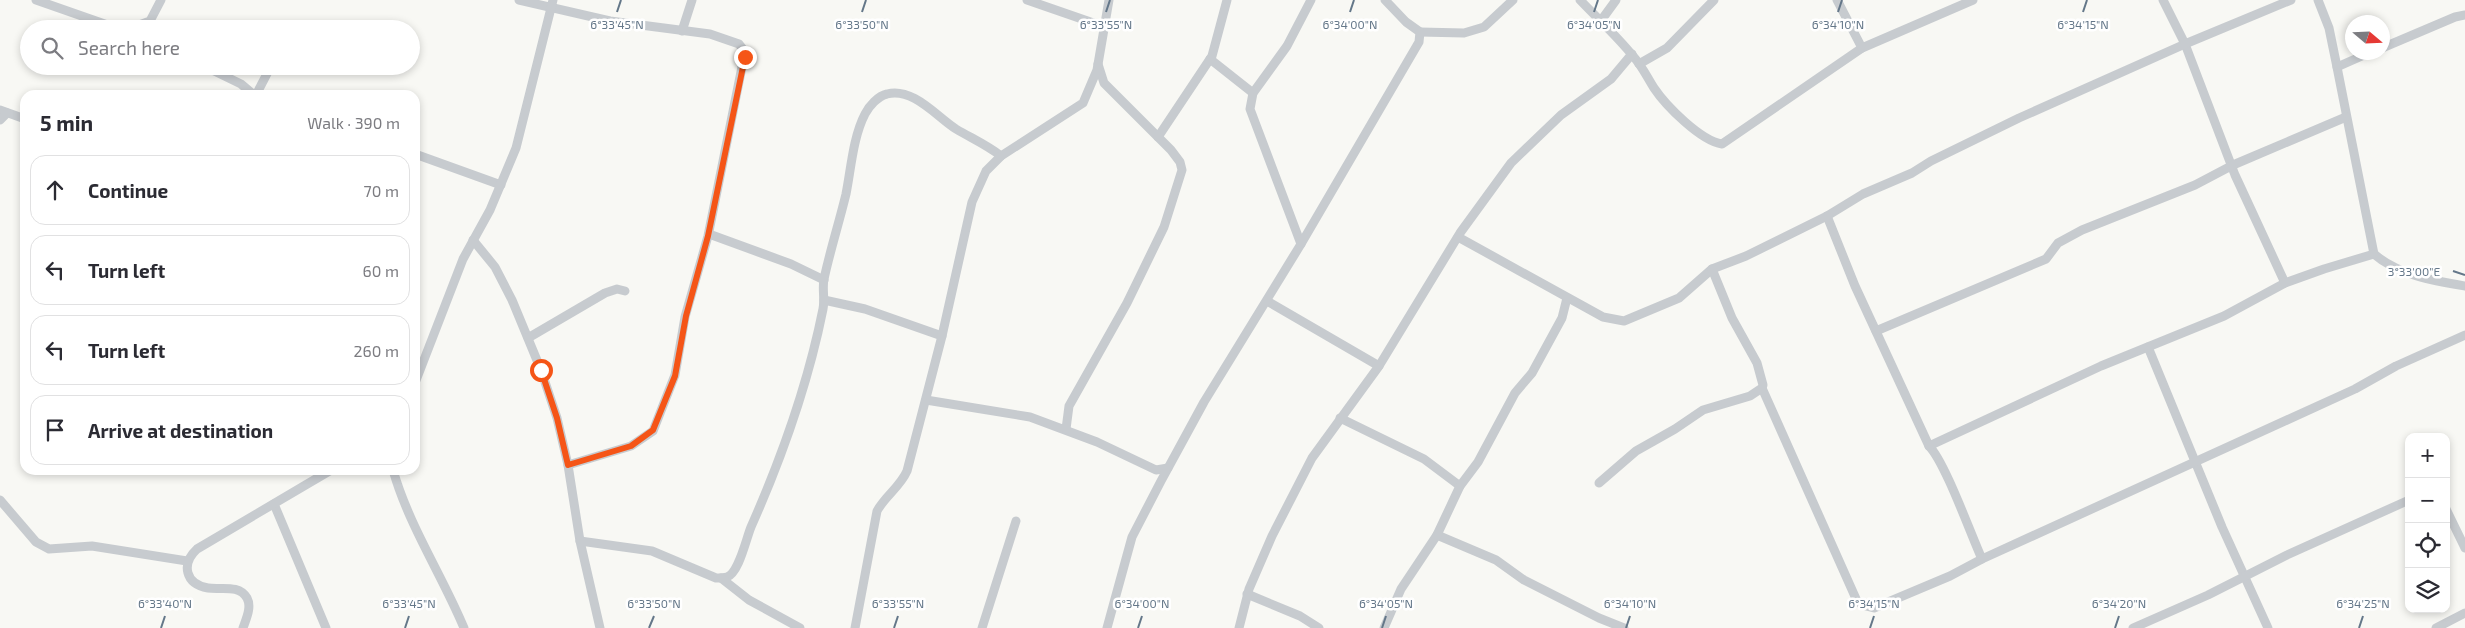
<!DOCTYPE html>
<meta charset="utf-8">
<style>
body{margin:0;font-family:"Exo 2",sans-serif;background:#f7f7f7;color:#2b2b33}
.controls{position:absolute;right:15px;bottom:15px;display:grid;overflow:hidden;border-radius:10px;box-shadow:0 2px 8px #0003}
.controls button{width:45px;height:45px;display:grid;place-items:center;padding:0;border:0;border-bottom:1px solid #e1e1e2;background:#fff;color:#2b2b33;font:25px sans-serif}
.compass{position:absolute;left:2345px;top:15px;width:45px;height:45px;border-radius:50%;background:#fff;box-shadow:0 2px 8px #0003;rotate:109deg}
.stop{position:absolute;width:15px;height:15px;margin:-11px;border:4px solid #f55517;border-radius:50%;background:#fff}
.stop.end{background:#f55517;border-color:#fff;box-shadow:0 1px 5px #0008}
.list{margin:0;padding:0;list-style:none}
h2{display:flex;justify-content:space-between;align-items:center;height:65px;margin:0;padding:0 20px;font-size:21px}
h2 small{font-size:16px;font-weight:400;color:#7c7c81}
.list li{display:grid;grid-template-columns:32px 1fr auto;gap:15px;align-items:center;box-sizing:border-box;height:70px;margin:0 10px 10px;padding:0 10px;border:1px solid #e1e1e2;border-radius:15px}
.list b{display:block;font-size:19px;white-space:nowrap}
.list em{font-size:16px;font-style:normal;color:#7c7c81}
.icon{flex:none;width:28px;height:28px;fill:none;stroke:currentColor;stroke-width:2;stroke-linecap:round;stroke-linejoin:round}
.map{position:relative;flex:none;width:2465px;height:628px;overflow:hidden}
.search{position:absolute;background:#fff;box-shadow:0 2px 8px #0003;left:20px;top:20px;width:400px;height:55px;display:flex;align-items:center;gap:12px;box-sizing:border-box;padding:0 18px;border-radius:28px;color:#7c7c81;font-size:19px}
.panel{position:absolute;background:#fff;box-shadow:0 2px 8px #0003;left:20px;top:90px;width:400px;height:385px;border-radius:15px}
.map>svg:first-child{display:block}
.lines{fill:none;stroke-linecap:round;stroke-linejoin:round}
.minor{stroke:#c7cbcf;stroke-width:9}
.route{stroke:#f55517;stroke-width:6}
.ticks{fill:none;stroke:#647789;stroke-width:2}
.ticks-label{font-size:12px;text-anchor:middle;fill:#647789;stroke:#fff;stroke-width:5;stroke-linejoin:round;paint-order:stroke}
</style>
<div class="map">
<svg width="2465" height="628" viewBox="0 0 2465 628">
<rect width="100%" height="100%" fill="#f8f8f4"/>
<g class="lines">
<!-- minor -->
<g class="minor">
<polyline points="36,0 119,29"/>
<polyline points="519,0 610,21 710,34 739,44 745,52 708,236 685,317 675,375 653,431 631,446 568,465"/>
<polyline points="1027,0 1105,27"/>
<path d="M 1580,0 C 1597,18 1617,36 1633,56 C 1642,66 1647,77 1654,88 C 1666,106 1701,141 1722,144 L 1862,48 L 1973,0"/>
<polyline points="1837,0 1862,48"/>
<polyline points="2163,0 2185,44 2235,175 2285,283"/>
<path d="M 2318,0 L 2329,28 L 2337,67 L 2374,254 C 2398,275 2435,281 2465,286"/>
<polyline points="1600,22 1616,0"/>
<polyline points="128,29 150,21 161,0"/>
<polyline points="682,31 692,0"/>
<polyline points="1420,32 1464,33 1484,27 1513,0"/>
<polyline points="2382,48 2455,17 2465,15"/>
<polyline points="1210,59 1253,93"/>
<polyline points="1639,64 1667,48 1714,0"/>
<polyline points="204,66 241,84 254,95"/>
<polyline points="2337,67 2371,52"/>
<polyline points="256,95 271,66"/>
<polyline points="0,110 25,119"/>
<polyline points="0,120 7,113"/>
<polyline points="1158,137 1212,56 1227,0"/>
<polyline points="415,154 501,185"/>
<path d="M 1827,216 L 1855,286 L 1929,446 C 1945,462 1971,535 1982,559"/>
<polyline points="709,234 791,264 824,280"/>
<polyline points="1458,237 1603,317 1624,321 1679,298 1712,269 1746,256 1827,216 1863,194 1912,173 1931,161 2019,118 2185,44 2291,0"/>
<polyline points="473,240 495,267 512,300 541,370 557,418 568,465 580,541 600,628"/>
<polyline points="1301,244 1250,109 1253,93 1287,46 1311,0"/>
<polyline points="824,300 865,309 942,336"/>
<polyline points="1267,301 1379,366"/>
<polyline points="1876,331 2046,259 2058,243 2082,230 2195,185 2233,165 2346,117"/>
<polyline points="528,338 605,293 617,289 625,291"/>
<polyline points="2148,347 2222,527 2268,628"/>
<polyline points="415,383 463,259 490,210 516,148 553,0"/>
<polyline points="1762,388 1857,601 1862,605 1874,608 1950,576 1982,559 2355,389 2396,366 2465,335"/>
<polyline points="926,400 1030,417 1097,442 1156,470 1168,468"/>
<polyline points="1340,418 1424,459 1460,486"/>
<polyline points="1066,429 1069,406 1127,303 1164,227 1182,170 1180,162 1171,150 1104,83 1098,64"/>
<polyline points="1929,446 2101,366 2224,316 2285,283 2324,269 2374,254"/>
<path d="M 393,470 C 409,526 442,575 464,628"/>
<polyline points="1599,483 1636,451 1675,429 1703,410 1750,396 1762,388 1763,385 1757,363 1732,318 1712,269"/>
<polyline points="0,500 36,542 49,549 92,546 187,561"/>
<polyline points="274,504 326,628"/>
<polyline points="2446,509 2465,548"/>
<polyline points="1437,535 1496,560 1524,580 1599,618 1624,628"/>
<path d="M 580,541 L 652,551 L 716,578 C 719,578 724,578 727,577 C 739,573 746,539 751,527 C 782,457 808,384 823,309 C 825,299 822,288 824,279 C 830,251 839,223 846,194 C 851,169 853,137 865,114 C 869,106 878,96 887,94 C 913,87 937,117 956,129 C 971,138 987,145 1001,156"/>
<polyline points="721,578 749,600 800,628"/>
<polyline points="1247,594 1300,616 1319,628"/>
<path d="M 243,628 C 246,619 252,607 247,598 C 239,584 221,590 208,588 C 185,584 181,564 197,549 L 331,470"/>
<path d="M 855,628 L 877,511 C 885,496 900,487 907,471 L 942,336 L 972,202 L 986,171 L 1001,156 L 1083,103 L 1097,70 L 1109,0"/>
<polyline points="982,628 1016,521"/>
<polyline points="1107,628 1132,537 1161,481 1204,402 1301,244 1419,42 1420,32 1406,22 1385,0"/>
<polyline points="1239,628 1249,589 1272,536 1312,458 1379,366 1460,233 1511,163 1561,115 1611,79 1632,54"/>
<polyline points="1384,628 1401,589 1437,535 1460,486 1478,462 1515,393 1532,373 1562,318 1567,298"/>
<polyline points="2133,628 2208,595 2287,555 2409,500"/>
<polyline points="2436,628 2465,613"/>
</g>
</g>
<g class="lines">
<!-- route -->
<polyline class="route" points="541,370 557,418 568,465 631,446 653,430 675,376 686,316 708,236 745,57"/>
</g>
<!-- ticks -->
<path class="ticks" d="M 617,12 L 621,0M 862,12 L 866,0M 1106,12 L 1110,0M 1350,12 L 1354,0M 1594,12 L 1598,0M 1838,12 L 1842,0M 2083,12 L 2087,0M 2453,271 L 2465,275M 161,628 L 165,616M 405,628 L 409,616M 649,628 L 654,616M 894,628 L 898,616M 1138,628 L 1142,616M 1382,628 L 1386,616M 1626,628 L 1630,616M 1870,628 L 1874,616M 2115,628 L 2119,616M 2359,628 L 2363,616"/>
<g class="ticks-label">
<text x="617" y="29">6°33'45"N</text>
<text x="862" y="29">6°33'50"N</text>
<text x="1106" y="29">6°33'55"N</text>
<text x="1350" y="29">6°34'00"N</text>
<text x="1594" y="29">6°34'05"N</text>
<text x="1838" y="29">6°34'10"N</text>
<text x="2083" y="29">6°34'15"N</text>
<text x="2414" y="276">3°33'00"E</text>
<text x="165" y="608">6°33'40"N</text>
<text x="409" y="608">6°33'45"N</text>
<text x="654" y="608">6°33'50"N</text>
<text x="898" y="608">6°33'55"N</text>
<text x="1142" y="608">6°34'00"N</text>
<text x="1386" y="608">6°34'05"N</text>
<text x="1630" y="608">6°34'10"N</text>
<text x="1874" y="608">6°34'15"N</text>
<text x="2119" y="608">6°34'20"N</text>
<text x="2363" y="608">6°34'25"N</text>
</g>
</svg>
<div class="controls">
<button>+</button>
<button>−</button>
<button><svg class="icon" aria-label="locate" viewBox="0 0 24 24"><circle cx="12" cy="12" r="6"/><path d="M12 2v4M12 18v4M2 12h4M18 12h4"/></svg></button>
<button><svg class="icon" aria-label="layers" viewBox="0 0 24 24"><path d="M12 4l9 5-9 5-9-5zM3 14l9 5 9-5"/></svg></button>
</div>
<svg class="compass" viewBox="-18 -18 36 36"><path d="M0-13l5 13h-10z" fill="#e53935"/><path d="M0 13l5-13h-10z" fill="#7c7c81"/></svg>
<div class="stop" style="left:541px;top:370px"></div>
<div class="stop end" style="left:745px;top:57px"></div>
<div class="search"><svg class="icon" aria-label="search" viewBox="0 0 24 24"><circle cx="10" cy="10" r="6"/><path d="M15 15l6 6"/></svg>Search here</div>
<section class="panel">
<h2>5 min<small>Walk · 390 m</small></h2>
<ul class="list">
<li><svg class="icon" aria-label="ahead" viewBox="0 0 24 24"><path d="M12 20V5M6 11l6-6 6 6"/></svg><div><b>Continue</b></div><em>70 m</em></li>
<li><svg class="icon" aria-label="left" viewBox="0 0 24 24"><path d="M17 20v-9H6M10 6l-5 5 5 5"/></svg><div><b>Turn left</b></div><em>60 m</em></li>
<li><svg class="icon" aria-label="left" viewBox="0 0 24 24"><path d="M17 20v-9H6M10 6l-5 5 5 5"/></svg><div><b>Turn left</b></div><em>260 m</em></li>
<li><svg class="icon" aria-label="arrive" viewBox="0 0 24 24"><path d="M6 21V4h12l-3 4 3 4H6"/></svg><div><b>Arrive at destination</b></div></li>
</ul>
</section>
</div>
